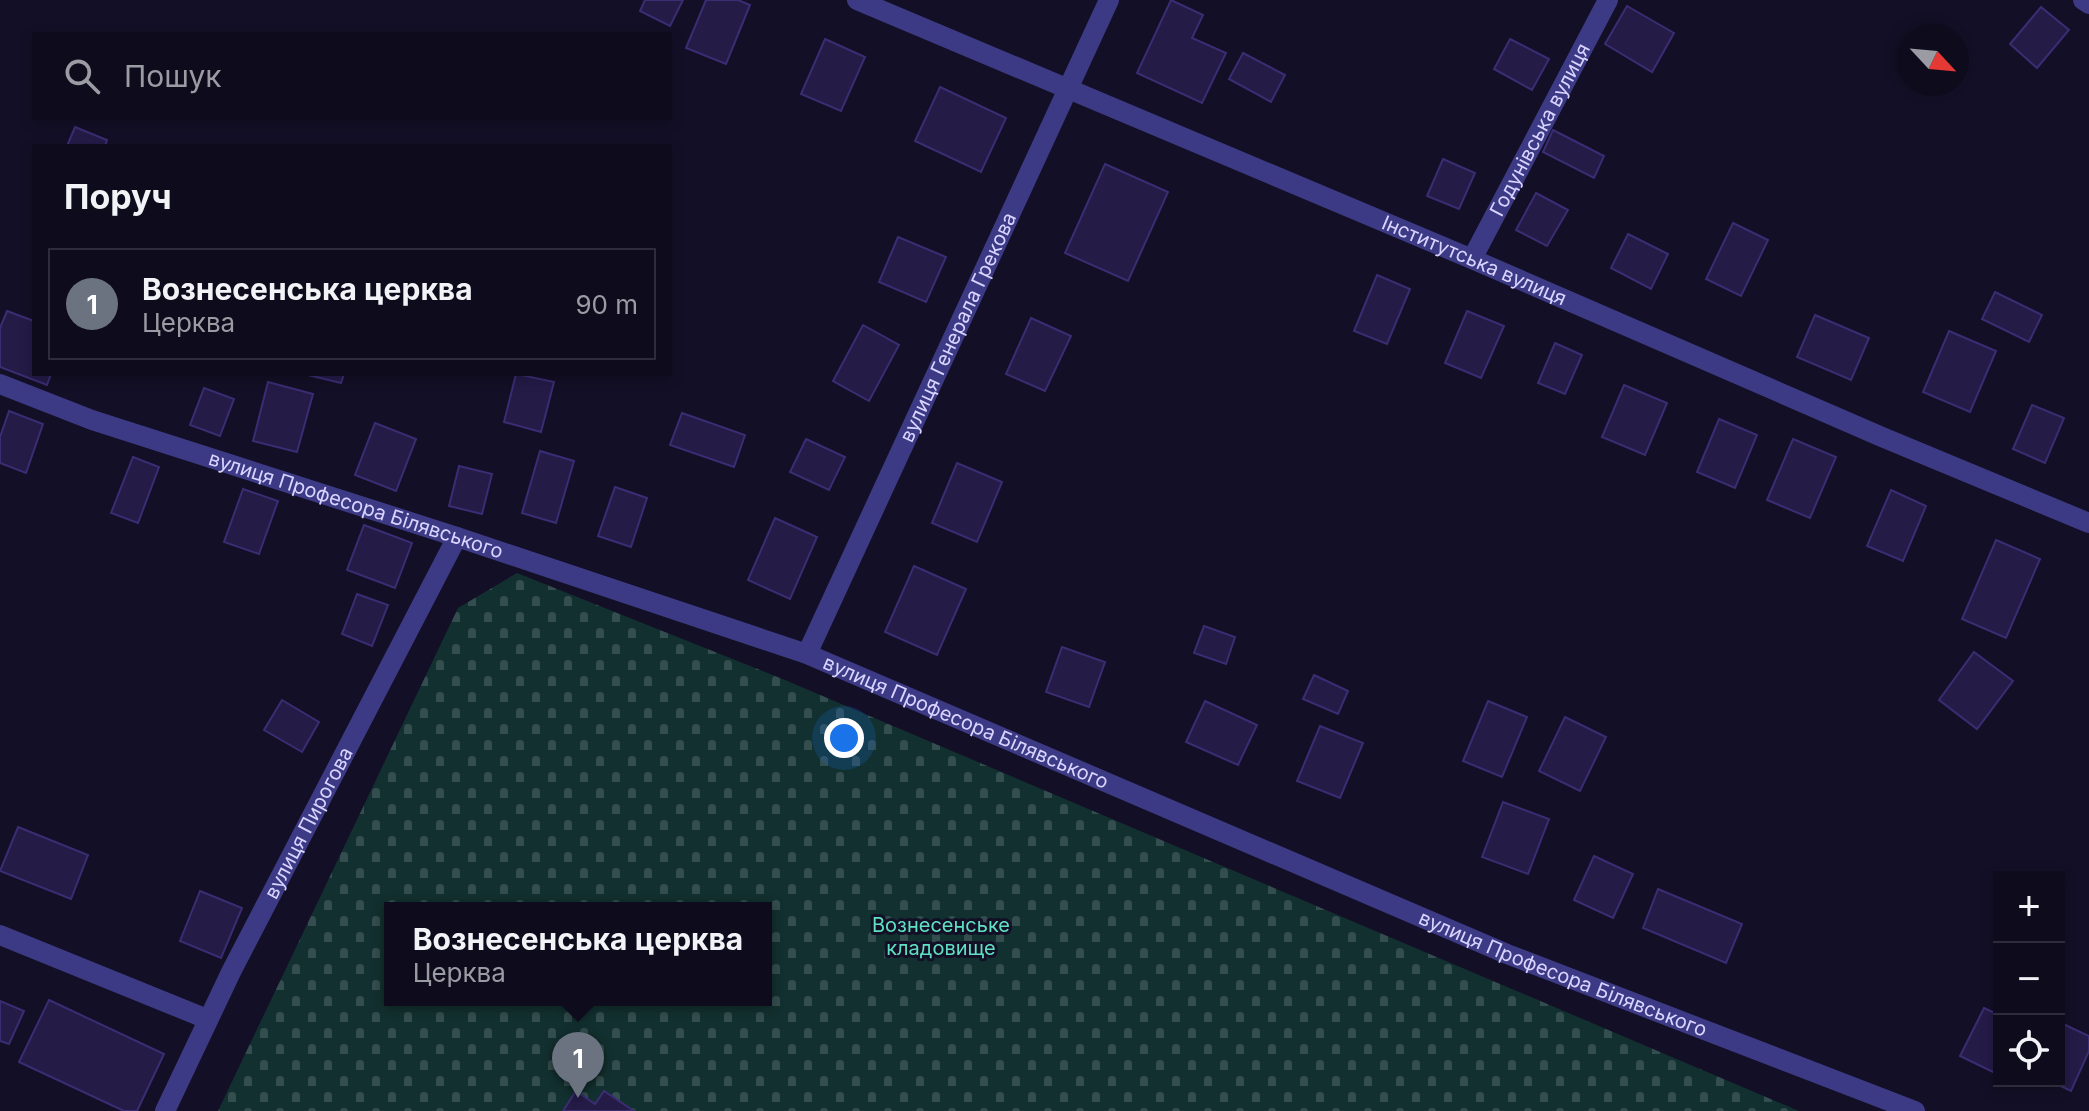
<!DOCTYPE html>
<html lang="uk">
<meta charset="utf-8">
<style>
body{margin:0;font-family:Inter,sans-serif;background:#171425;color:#f1f3f6}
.controls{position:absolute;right:24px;bottom:24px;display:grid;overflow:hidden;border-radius:0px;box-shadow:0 4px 12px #0003}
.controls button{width:72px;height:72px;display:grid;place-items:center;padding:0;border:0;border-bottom:2px solid #2e2b3b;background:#0e0b1c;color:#f1f3f6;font:40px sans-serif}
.compass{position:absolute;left:1897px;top:24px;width:72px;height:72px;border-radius:50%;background:#0e0b1c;box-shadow:0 4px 12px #0003;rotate:116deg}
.you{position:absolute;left:844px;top:738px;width:28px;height:28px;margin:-20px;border:6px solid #fff;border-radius:50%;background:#1a73e8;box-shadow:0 0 0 12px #1a73e833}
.badge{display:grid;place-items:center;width:52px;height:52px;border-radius:50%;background:#d93025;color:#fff;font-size:26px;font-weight:700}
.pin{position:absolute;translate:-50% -66px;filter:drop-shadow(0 2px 4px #0008)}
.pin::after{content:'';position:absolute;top:42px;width:28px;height:24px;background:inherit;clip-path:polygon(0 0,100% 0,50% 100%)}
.popup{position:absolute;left:384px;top:902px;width:388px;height:104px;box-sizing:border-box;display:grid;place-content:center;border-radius:0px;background:#0e0b1c;filter:drop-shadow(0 2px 6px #0005);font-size:26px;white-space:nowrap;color:#9b9ba3}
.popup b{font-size:30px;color:#f1f3f6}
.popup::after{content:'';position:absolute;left:50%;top:100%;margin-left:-16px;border:16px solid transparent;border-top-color:#0e0b1c}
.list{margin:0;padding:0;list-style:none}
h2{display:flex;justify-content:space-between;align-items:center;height:104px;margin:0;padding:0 32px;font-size:34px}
h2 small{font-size:26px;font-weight:400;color:#9b9ba3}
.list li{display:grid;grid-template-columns:52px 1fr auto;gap:24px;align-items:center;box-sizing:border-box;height:112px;margin:0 16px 16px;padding:0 16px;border:2px solid #2e2b3b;border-radius:0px}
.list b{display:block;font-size:30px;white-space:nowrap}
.list p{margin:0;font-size:26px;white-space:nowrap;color:#9b9ba3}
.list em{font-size:26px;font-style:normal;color:#9b9ba3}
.icon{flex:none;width:44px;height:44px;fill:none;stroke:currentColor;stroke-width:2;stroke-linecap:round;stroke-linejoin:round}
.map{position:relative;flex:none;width:2089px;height:1111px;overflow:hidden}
.search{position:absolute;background:#0e0b1c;box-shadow:0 4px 12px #0003;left:32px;top:32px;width:640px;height:88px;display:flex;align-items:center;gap:20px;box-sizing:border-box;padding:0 28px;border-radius:0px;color:#9b9ba3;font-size:30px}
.panel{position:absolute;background:#0e0b1c;box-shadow:0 4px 12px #0003;left:32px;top:144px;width:640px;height:232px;border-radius:0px}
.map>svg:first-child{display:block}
.cemetery{fill:url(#cemetery-stones);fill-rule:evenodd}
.building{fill:#241b47;stroke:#3b2d73;stroke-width:2}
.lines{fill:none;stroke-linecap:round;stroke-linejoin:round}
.minor{stroke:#3d3a85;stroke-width:20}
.labels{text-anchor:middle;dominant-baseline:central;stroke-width:6;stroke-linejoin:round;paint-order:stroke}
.street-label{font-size:20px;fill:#d9d4ff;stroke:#130f26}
.park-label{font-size:20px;fill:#5fe0c0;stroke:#130f26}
</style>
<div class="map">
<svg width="2089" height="1111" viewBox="0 0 2089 1111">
<defs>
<pattern id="cemetery-stones" width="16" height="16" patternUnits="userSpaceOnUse" patternTransform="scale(2)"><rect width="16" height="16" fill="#12302f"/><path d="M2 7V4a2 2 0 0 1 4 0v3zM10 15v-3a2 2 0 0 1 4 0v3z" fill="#344d4e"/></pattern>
</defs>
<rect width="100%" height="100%" fill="#130f26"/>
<!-- cemetery -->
<path class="cemetery" d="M 517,573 L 785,680 L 1799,1111 L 218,1111 L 458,608 ZM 390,908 L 766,908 L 766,1000 L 390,1000 Z"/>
<!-- building -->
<g class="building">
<polygon points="645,0 683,0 670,26 640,11"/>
<polygon points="706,0 738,0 750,5 726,64 686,48"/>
<polygon points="1171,0 1203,15 1192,38 1226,53 1202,103 1137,73"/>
<polygon points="1627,6 1674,33 1652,72 1605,44"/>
<polygon points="2041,7 2069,30 2037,68 2010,44"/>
<polygon points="825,39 865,57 841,111 801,94"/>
<polygon points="1510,39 1549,59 1532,90 1494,69"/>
<polygon points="1243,53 1285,75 1271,102 1229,79"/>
<polygon points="940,87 1006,118 981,172 915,141"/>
<polygon points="75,127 107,140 105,146 67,146"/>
<polygon points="1553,130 1604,156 1594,178 1543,152"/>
<polygon points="1443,159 1475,173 1459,209 1427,196"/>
<polygon points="1105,164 1168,192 1128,281 1065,253"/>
<polygon points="1536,193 1568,210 1547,246 1516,230"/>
<polygon points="1733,223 1768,240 1741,296 1706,279"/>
<polygon points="1628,234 1668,254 1651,289 1611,268"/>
<polygon points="898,237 946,257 926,302 879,282"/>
<polygon points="1377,275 1410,289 1387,344 1354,331"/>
<polygon points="1995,292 2042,315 2029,342 1982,319"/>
<polygon points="7,311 34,321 34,374 51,374 47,385 0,367 0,328"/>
<polygon points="1467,311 1504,326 1481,378 1445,363"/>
<polygon points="1815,315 1869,338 1851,380 1797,357"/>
<polygon points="1031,318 1071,336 1045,391 1006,374"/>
<polygon points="863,325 899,345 869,401 833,381"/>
<polygon points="1949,331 1996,351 1970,412 1923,392"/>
<polygon points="1555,343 1582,355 1565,394 1538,383"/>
<polygon points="304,374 344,374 341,383"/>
<polygon points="516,374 554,382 541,432 504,422"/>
<polygon points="268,382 313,394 297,452 253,441"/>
<polygon points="1624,385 1667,403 1645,455 1602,437"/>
<polygon points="204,388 234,399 220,436 190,425"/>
<polygon points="2032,405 2064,418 2045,463 2013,449"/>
<polygon points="9,411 43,424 26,473 0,463 0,437"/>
<polygon points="682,413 745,435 734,467 670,445"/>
<polygon points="1719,419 1757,435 1735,488 1697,472"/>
<polygon points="375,423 416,439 396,491 355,475"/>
<polygon points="806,439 845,457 829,490 790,472"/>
<polygon points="1793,439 1836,457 1810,518 1767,500"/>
<polygon points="540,451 574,461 556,523 522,513"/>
<polygon points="133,457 159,467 138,523 111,513"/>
<polygon points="957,463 1002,482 977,542 932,523"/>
<polygon points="459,466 492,474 482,514 449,506"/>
<polygon points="615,487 647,498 631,547 598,536"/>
<polygon points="243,489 278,501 259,554 224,542"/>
<polygon points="1891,490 1926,506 1903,561 1867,546"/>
<polygon points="775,518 817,537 790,599 748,580"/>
<polygon points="364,525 412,543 395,588 347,570"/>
<polygon points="1996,540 2040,559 2006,638 1962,619"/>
<polygon points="914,566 966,589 937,655 885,632"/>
<polygon points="357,594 388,605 372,646 342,634"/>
<polygon points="1204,626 1235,637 1226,664 1194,653"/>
<polygon points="1062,647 1105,662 1089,707 1046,692"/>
<polygon points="1974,652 2013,681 1977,729 1939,700"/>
<polygon points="1314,675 1348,691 1338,714 1303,699"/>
<polygon points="282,700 319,722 302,752 264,730"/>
<polygon points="1205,701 1257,725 1238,765 1186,742"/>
<polygon points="1488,701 1527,717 1502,777 1463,761"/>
<polygon points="1565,717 1606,737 1580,791 1539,771"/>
<polygon points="1320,726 1363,743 1340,798 1297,781"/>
<polygon points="1503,802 1549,819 1528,874 1482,857"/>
<polygon points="18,827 88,855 71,899 0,871"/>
<polygon points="1594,856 1633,874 1613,918 1574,900"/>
<polygon points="1658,889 1742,924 1726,963 1643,928"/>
<polygon points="200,891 242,908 221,958 180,941"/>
<polygon points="49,1000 164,1054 137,1111 124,1111 19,1062"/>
<polygon points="0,1001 24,1011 9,1044 0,1041"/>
<polygon points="1984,1008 1999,1015 1999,1071 1997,1074 1960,1056"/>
<polygon points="2059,1022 2089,1036 2089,1051 2071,1091 2050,1081 2059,1081"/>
<polygon points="576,1091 595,1104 604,1091 634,1111 563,1111"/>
</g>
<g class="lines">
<!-- minor -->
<g class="minor">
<path id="s1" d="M 857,0 L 1472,259 L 1882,437 L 2089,523"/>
<polyline points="2083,0 2089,4"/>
<path id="s2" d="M 1472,259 L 1608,0"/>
<path id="s3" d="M 0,384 L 92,420 L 457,537 L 807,654 L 1507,954 L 1915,1111"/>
<path id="s4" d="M 807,654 L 1109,0"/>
<polyline points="0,935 207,1019"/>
<path id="s5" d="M 165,1111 L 232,970 L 457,537"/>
</g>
</g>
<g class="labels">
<!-- street labels -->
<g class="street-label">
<text stroke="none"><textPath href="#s2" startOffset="146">Годунівська вулиця</textPath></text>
<text stroke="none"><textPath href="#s1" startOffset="670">Інститутська вулиця</textPath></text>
<text stroke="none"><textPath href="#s4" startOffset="360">вулиця Генерала Грекова</textPath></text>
<text stroke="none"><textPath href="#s3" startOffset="376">вулиця Професора Білявського</textPath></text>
<text stroke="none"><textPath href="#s3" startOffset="1024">вулиця Професора Білявського</textPath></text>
<text stroke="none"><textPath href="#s5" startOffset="322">вулиця Пирогова</textPath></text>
<text stroke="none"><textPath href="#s3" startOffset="1672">вулиця Професора Білявського</textPath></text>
</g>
<!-- park labels -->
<g class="park-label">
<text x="941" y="925">Вознесенське<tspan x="941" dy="23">кладовище</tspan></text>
</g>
</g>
</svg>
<div class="controls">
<button>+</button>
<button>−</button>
<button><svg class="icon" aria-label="locate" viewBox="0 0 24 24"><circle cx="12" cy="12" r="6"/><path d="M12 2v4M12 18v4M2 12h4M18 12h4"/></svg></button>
</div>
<svg class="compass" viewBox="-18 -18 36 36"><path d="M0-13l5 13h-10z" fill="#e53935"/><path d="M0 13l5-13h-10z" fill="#9b9ba3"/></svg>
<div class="you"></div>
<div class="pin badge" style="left:578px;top:1098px;background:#6b7280">1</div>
<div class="popup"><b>Вознесенська церква</b>Церква</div>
<div class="search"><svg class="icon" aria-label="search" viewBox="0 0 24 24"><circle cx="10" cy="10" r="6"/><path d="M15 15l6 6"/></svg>Пошук</div>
<section class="panel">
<h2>Поруч<small></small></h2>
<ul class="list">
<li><span class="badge" style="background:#6b7280">1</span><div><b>Вознесенська церква</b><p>Церква</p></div><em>90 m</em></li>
</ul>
</section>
</div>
